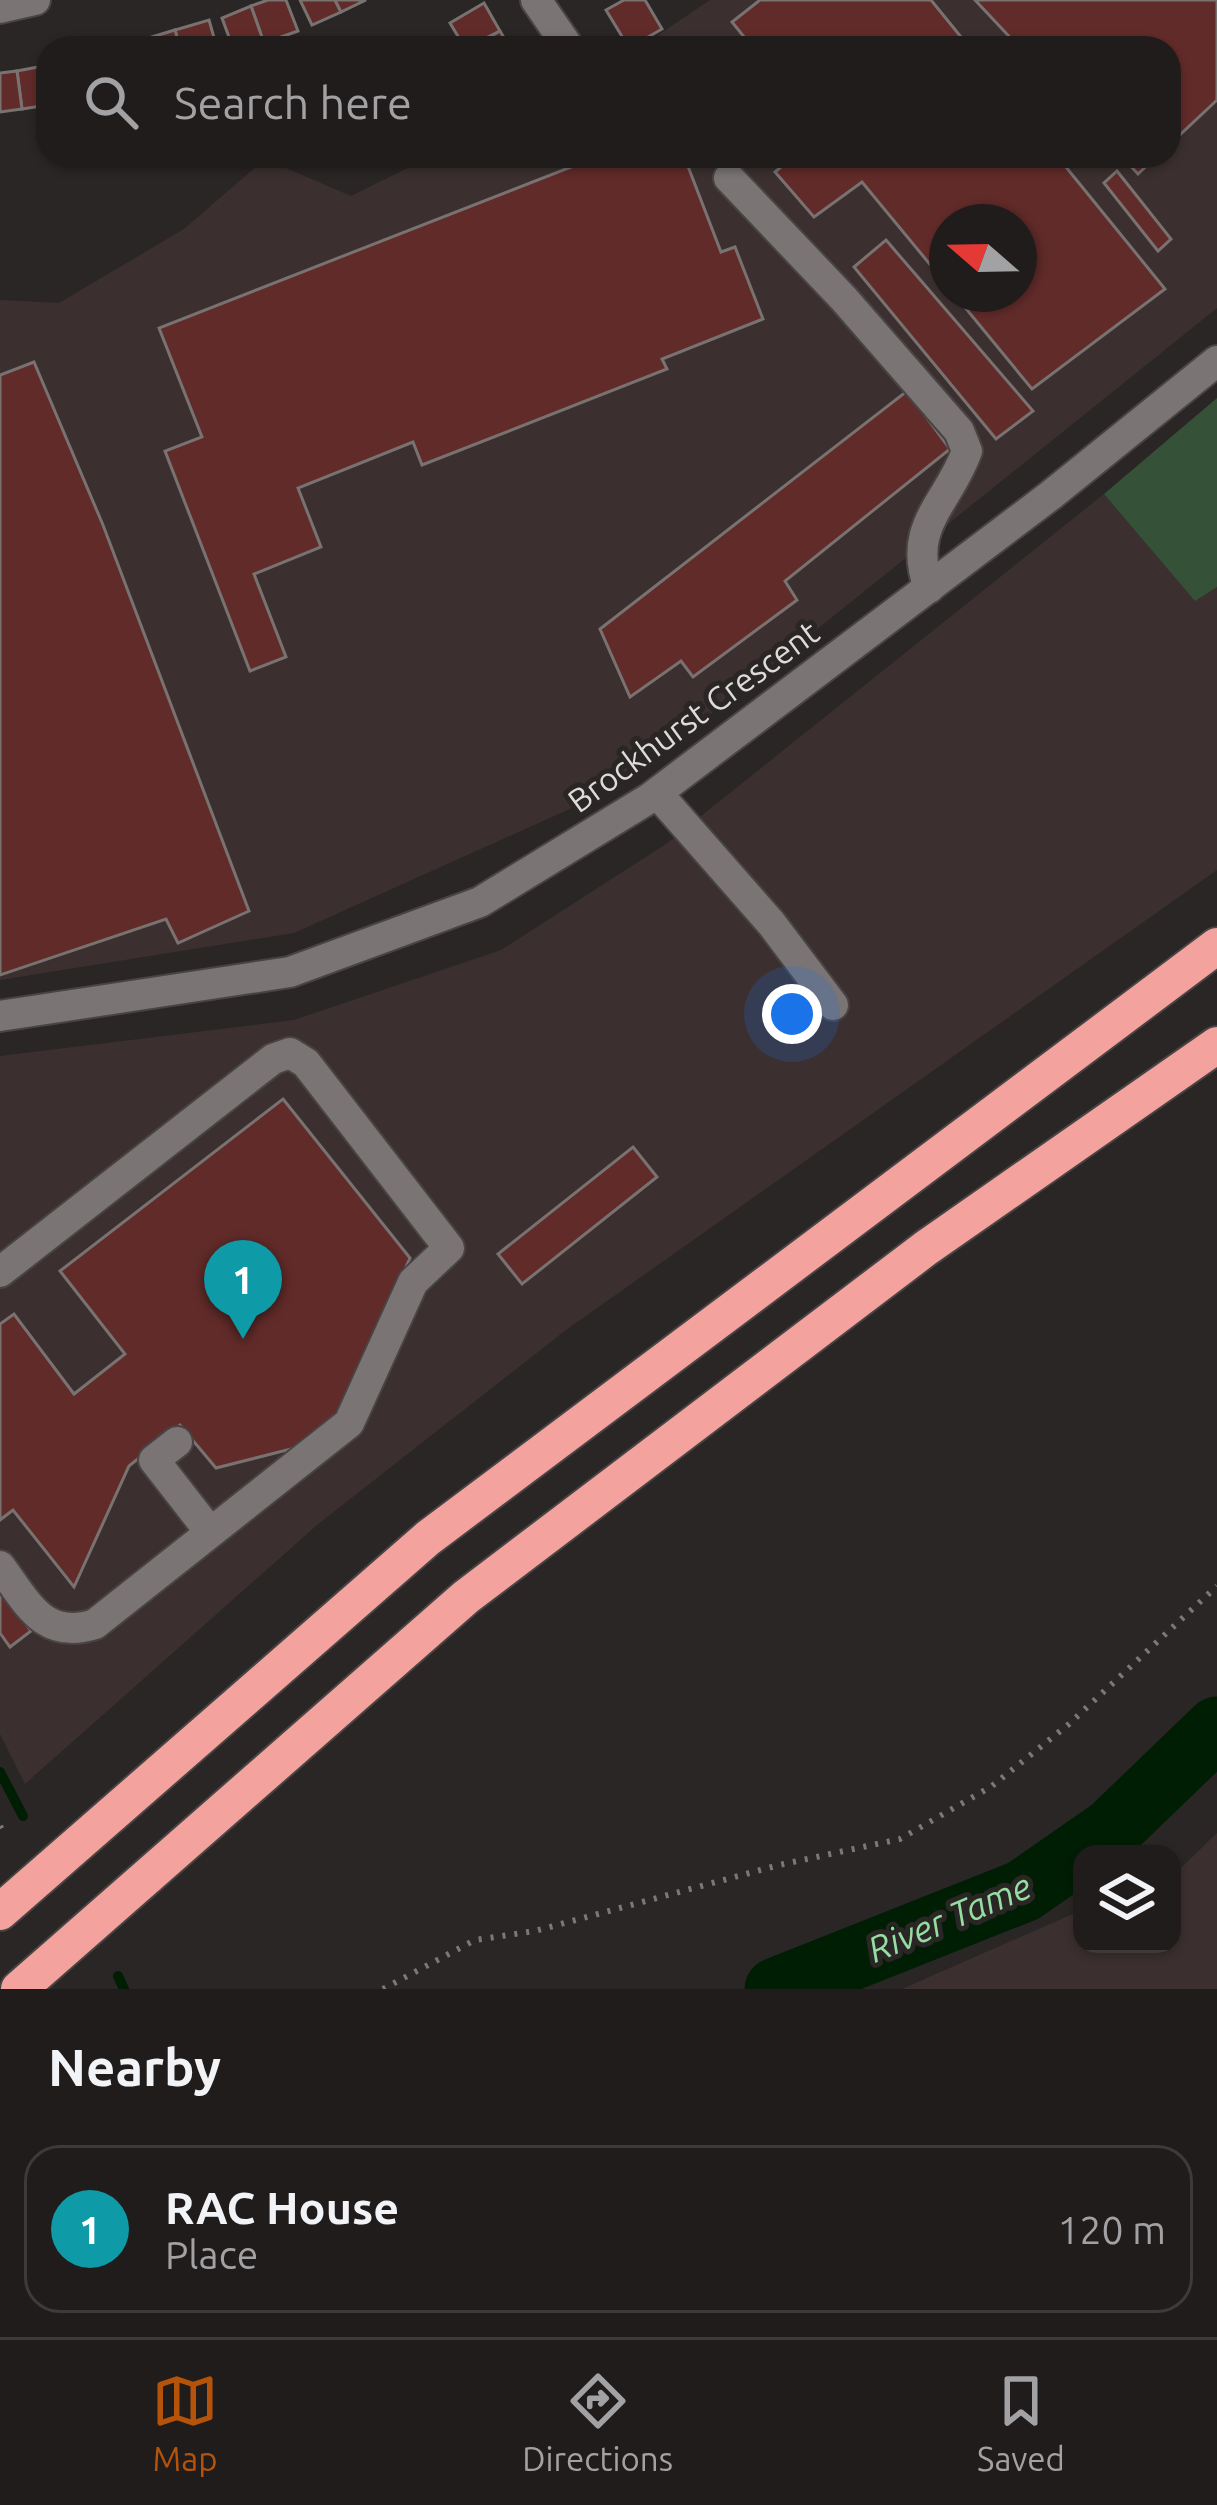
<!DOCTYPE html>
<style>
body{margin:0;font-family:Ubuntu,sans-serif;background:#2d2929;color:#f1f3f6}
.controls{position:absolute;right:36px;bottom:36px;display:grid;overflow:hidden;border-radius:24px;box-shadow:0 3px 9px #0004}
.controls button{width:108px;height:108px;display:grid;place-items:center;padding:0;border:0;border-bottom:3px solid #3d3a3b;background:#201c1c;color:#f1f3f6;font:60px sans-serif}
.compass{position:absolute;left:929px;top:204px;width:108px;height:108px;border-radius:50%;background:#201c1c;box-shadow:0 3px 9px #0004;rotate:290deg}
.you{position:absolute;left:792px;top:1014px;width:42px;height:42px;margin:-30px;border:9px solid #fff;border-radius:50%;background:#1a73e8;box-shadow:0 0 0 18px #1a73e833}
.badge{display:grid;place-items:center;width:78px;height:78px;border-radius:50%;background:#b45309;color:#fff;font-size:39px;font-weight:700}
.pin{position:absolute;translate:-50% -99px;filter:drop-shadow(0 3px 6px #0008)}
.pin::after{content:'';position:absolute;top:63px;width:42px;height:36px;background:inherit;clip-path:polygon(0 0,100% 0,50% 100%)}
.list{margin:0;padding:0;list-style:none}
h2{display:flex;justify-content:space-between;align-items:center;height:156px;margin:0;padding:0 48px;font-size:51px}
h2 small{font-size:39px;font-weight:400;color:#a2a1a3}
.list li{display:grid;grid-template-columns:78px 1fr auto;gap:36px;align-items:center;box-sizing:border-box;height:168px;margin:0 24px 24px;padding:0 24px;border:3px solid #3d3a3b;border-radius:36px}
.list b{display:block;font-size:45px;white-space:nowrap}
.list p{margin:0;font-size:39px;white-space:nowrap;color:#a2a1a3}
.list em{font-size:39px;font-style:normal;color:#a2a1a3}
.icon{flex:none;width:66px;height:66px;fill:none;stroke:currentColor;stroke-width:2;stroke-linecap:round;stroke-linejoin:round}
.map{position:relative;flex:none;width:1217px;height:1989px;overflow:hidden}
.search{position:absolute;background:#201c1c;box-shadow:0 3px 9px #0004;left:36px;right:36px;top:36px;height:132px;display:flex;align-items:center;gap:30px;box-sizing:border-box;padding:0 42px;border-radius:36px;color:#a2a1a3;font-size:45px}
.sheet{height:348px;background:#201c1c}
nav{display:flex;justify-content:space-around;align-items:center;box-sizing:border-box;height:168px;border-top:3px solid #3d3a3b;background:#201c1c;font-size:33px;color:#a2a1a3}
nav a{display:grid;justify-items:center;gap:6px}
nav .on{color:#b45309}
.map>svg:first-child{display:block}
.built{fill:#3b302f;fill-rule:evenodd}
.green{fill:#355239}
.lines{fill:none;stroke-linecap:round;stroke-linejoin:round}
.stream{stroke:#001e04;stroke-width:10}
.river{stroke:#001e04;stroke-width:63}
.building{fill:#612b29;stroke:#787271;stroke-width:3}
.minor-casing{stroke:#484443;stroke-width:34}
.highway-casing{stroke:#484443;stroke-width:40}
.path{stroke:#7c7877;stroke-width:6;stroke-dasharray:3 9;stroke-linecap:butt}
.minor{stroke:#7a7474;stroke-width:30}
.highway{stroke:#f4a29d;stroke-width:36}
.labels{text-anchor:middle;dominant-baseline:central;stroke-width:10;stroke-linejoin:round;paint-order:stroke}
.street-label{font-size:33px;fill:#dfdbdb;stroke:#2a2625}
.water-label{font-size:36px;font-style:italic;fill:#96dda1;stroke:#2a2625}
</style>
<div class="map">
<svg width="1217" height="1989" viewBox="0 0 1217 1989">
<rect width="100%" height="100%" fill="#2a2625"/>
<!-- built -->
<g class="built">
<path d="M 710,0 L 1217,0 L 1217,308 L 623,785 L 294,933 L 0,980 L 0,300 L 59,303 L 184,229 L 265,159 L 351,196 L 432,156 L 1169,156 L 1169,48 L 639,48 ZM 947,222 L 1019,222 L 1019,294 L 947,294 Z"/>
<polygon points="1104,494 1195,600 1217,587 1217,870 566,1330 317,1525 25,1784 0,1734 0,1056 294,1020 501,950 666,844"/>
<polygon points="1217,1833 1217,1989 902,1989 1082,1910 1082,1944 1172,1944 1172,1871 1183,1866"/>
</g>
<!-- green -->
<polygon class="green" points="1217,398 1217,587 1195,601 1104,494"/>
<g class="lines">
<!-- stream -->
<g class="stream">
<polyline points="0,1772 23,1816"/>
<polyline points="118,1976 124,1989"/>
</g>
<!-- river -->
<polyline class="river" points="776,1989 1023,1891 1111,1830 1217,1728"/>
</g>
<!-- building -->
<g class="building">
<polygon points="268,0 286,0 298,31 264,43 251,6"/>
<polygon points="300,0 335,0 341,12 312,25"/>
<polygon points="335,0 366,0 341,12"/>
<polygon points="624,0 645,0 662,29 629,48 606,10"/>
<polygon points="760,0 931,0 970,48 753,48 732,22"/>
<polygon points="975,0 1217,0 1217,100 1169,145 1169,48 1020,48"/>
<polygon points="484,3 500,31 465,48 450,23"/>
<polygon points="251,6 264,43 233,48 222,18"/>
<polygon points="209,20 217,48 180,48 175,30"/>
<polygon points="175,30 180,48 148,48 145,39"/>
<polygon points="500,31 510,48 470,48"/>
<polygon points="48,65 48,105 22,109 17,71"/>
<polygon points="17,71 22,109 0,112 0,73"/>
<polygon points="599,156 684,156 721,252 735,247 763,319 662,359 667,369 422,465 413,442 298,488 321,547 254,574 286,657 250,671 165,451 202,437 159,328"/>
<polygon points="794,156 1057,156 1165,289 1032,389 954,294 1019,294 1019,222 947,222 947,285 862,182 814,217 775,172"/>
<polygon points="1121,156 1157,156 1138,174"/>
<polygon points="1117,171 1171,239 1158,251 1104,183"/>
<polygon points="886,240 1033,411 996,439 854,267"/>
<polygon points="34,362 103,525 249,911 178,943 166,919 0,975 0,375"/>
<polygon points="907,391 950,449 785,581 797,600 693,677 681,661 630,697 600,629"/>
<polygon points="283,1099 410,1258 335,1422 307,1445 216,1468 180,1425 129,1466 74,1587 13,1510 0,1520 0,1324 14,1314 74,1394 125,1354 60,1271"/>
<polygon points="633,1147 657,1177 522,1284 498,1254"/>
<polygon points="0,1588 31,1631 10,1647 0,1633"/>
</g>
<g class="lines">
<!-- minor casing -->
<g class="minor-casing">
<g id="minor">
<polyline points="536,0 569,48"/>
<polyline points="0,8 35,0"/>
<path d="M 729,178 L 844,299 L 959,431 L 967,451 C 948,504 906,526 929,588"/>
<polyline points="657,793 771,923 833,1005"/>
<polyline points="0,1016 290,972 480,902 650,798 1051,495 1217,361"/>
<path d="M 0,1272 L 273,1059 L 290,1053 L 306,1063 L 449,1248 L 413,1282 L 349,1423 L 95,1624 C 43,1641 27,1602 0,1566"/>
<polyline points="177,1442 154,1460 210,1532"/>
</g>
</g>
<!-- highway casing -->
<g class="highway-casing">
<g id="highway">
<polyline points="0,1912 428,1538 1217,946"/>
<polyline points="19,1989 466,1597 926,1248 1217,1045"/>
</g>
</g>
<!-- path -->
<g class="path">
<polyline points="0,1826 5,1836"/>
<polyline points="383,1989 475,1940 535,1931 779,1865 900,1839 992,1786 1069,1724 1217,1586"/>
</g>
<!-- minor -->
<use href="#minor" class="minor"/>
<!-- highway -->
<use href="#highway" class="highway"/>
</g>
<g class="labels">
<!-- street labels -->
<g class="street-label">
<text transform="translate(693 716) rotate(-36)">Brockhurst Crescent</text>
</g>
<!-- water labels -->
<g class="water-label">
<text transform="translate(949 1917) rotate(-23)">River Tame</text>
</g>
</g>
</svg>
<div class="controls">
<button><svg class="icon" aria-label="layers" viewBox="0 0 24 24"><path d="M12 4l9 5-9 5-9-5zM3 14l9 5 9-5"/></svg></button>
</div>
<svg class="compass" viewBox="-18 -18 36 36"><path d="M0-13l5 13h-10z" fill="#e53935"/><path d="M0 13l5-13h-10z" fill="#a2a1a3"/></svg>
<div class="you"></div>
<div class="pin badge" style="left:243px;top:1339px;background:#0f9aa8">1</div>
<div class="search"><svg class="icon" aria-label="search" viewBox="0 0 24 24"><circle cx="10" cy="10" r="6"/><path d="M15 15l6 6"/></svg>Search here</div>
</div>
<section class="sheet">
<h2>Nearby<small></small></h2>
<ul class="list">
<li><span class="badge" style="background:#0f9aa8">1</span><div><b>RAC House</b><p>Place</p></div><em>120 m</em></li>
</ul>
</section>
<nav>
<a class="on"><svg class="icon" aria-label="map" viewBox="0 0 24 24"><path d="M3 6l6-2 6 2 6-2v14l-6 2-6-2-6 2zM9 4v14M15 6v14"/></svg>Map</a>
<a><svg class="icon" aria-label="directions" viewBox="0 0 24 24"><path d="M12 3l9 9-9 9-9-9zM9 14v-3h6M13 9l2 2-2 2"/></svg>Directions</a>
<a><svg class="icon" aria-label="saved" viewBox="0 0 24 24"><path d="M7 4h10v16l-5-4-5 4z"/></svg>Saved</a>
</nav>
